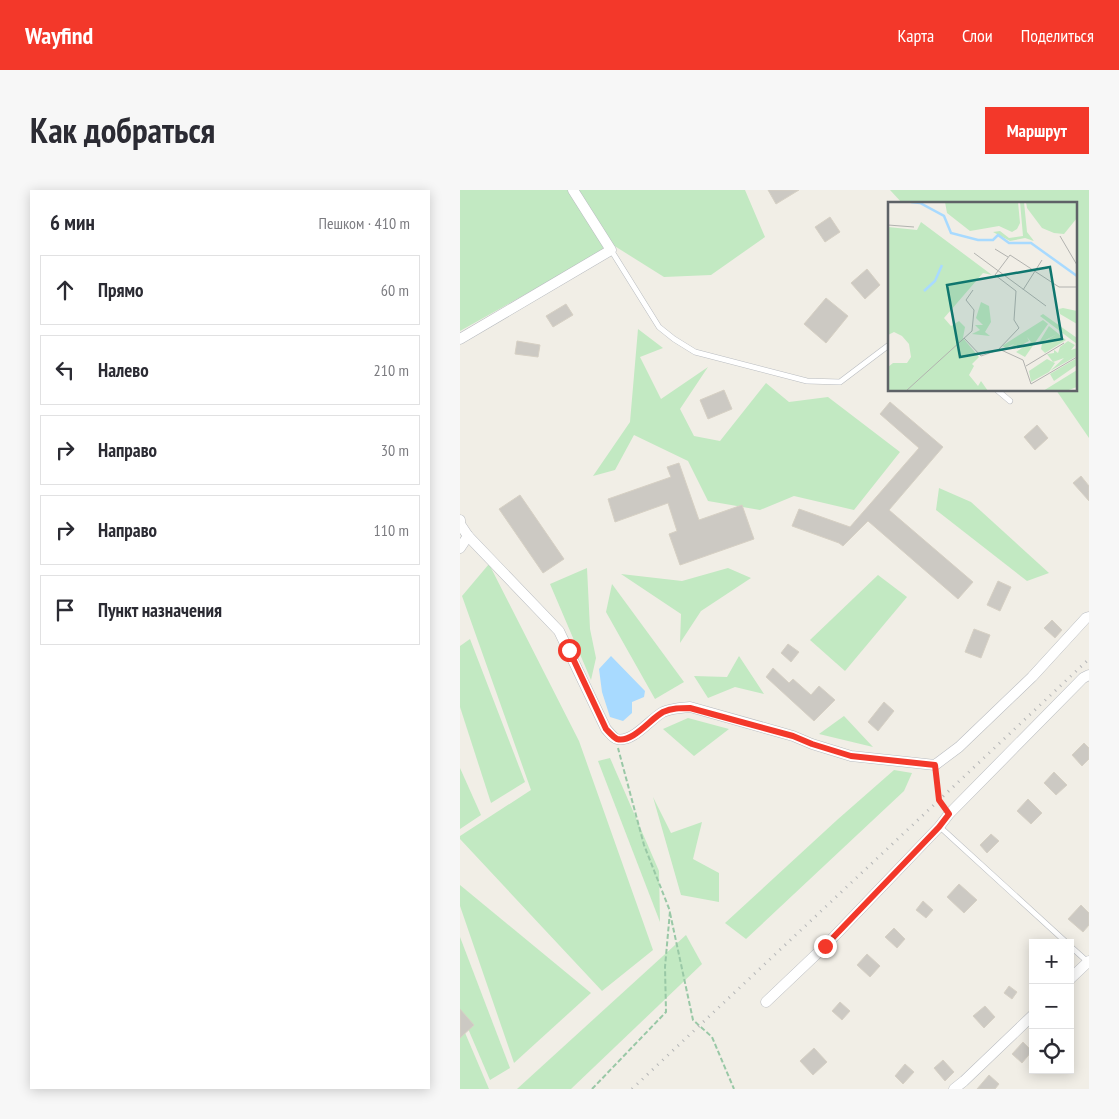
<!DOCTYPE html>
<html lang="ru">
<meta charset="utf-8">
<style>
body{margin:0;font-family:"PT Sans Narrow",sans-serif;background:#f7f7f7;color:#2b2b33}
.controls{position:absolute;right:15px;bottom:15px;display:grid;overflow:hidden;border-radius:0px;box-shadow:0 2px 12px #0003}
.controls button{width:45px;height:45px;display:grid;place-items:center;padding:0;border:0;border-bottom:1px solid #e1e1e2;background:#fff;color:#2b2b33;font:25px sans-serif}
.stop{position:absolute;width:15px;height:15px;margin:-11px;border:4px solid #f3382a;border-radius:50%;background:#fff}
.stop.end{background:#f3382a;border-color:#fff;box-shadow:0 1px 5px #0008}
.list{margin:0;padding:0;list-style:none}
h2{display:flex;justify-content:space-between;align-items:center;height:65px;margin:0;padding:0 20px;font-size:21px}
h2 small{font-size:16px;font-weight:400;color:#7c7c81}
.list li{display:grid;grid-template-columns:32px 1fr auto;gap:15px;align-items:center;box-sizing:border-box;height:70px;margin:0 10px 10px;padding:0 10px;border:1px solid #e1e1e2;border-radius:0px}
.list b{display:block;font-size:19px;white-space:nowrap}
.list em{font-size:16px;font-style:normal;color:#7c7c81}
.icon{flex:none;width:28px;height:28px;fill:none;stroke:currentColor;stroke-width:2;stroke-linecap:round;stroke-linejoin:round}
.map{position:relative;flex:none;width:629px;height:899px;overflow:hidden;border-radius:0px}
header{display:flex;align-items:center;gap:30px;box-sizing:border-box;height:70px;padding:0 25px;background:#f3382a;color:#fff}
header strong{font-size:24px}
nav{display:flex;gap:28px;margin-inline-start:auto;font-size:18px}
.intro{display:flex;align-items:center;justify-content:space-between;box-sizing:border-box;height:120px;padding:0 30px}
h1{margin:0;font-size:35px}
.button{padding:12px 22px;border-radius:0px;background:#f3382a;color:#fff;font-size:18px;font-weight:700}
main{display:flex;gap:30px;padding:0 30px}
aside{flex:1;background:#fff;border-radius:0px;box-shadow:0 2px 12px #0003}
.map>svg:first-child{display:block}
.green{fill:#c2e9c2}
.water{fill:#a8daff}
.building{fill:#ccc9c3;stroke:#d6d0c4}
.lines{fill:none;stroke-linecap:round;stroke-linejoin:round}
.lane-casing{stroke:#b9bcc0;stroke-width:6}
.street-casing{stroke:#b9bcc0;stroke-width:11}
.path{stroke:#99c8a6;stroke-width:2;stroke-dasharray:5 2.5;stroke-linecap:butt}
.lane{stroke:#fff;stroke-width:5}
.street{stroke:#fff;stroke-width:10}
.rail{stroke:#b5b6b7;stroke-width:3;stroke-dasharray:1 6;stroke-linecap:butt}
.route{stroke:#f3382a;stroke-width:6}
.inset-river{fill:none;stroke:#a8daff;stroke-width:2.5}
.inset-road{fill:none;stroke:#b2b2af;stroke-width:1}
.view{fill:#0f766e;fill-opacity:0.15;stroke:#0f766e;stroke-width:2.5}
.inset-edge{fill:none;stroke:#5e6267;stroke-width:2.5}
</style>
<header>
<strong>Wayfind</strong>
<nav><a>Карта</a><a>Слои</a><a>Поделиться</a></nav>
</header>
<div class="intro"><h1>Как добраться</h1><a class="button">Маршрут</a></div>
<main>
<aside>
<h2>6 мин<small>Пешком · 410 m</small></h2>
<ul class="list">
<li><svg class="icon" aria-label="ahead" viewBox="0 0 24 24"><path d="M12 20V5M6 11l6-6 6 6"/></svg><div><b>Прямо</b></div><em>60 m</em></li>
<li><svg class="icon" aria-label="left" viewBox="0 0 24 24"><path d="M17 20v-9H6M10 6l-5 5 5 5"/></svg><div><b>Налево</b></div><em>210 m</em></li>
<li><svg class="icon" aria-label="right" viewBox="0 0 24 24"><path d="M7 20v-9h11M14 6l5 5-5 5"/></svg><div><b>Направо</b></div><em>30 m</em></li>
<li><svg class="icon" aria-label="right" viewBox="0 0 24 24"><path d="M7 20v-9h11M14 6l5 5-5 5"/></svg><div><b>Направо</b></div><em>110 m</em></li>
<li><svg class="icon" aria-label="arrive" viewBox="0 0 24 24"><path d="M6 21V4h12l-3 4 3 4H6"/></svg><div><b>Пункт назначения</b></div></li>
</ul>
</aside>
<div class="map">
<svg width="629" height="899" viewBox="0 0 629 899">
<rect width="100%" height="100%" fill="#f1eee6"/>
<!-- green -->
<g class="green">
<polygon points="0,0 285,0 305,47 251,85 204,87 153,55 0,141"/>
<polygon points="430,0 629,0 629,248 596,200 615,200 615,14 443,14"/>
<polygon points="178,139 203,158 180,167 201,209 248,177 220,219 234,246 260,251 306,193 329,212 368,207 440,262 394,320 334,306 300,320 248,311 228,271 174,245 155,280 133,286 170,232"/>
<polygon points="479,298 511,312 589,383 567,391 476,320"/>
<polygon points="29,374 119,551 193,760 142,801 0,649 0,646 71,600 2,406"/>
<polygon points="127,378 130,439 136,468 131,490 90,394"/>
<polygon points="268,378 291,388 241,421 220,453 221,424 161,384 222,391"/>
<polygon points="418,385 447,407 385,481 350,450"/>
<polygon points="152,394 224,492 195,509 146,422"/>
<polygon points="10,449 65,592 31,613 0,517 0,456"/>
<polygon points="279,466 304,504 275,497 248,508 234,486 267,487"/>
<polygon points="384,526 413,557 359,544"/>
<polygon points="228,528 269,539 234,566 203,539"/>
<polygon points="150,568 199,681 200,732 138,571"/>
<polygon points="0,578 21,625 0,639"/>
<polygon points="434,580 452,583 444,601 286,749 265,733 377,630"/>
<polygon points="193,607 211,643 242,632 233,669 259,683 259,712 221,705"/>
<polygon points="0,695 131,803 54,873 0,716"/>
<polygon points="226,745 242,774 111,899 57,899"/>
<polygon points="0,747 50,878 30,890 0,820"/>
<polygon points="0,831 29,899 0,899"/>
</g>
<!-- water -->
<polygon class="water" points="151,466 185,501 184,507 172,512 172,523 163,531 150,527 142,502 139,479"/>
<!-- building -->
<g class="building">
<polygon points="308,0 339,0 316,14"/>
<polygon points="370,27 380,42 365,52 355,37"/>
<polygon points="407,79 420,95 405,109 391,93"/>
<polygon points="366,108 388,126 366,153 344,134"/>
<polygon points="106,114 113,125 93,137 86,126"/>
<polygon points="57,151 80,155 78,167 55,164"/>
<polygon points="264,200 272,219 248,229 240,210"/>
<polygon points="430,212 483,257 429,320 513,392 498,409 408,331 383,356 379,353 332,336 339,319 390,337 459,258 420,224"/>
<polygon points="577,235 588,248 575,260 564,247"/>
<polygon points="219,273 239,330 282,315 294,349 220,375 209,344 217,341 208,313 155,332 148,309 211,287 207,277"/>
<polygon points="621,286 629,296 629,311 613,293"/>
<polygon points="60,305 104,369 83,383 39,319"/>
<polygon points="538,391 551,397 540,421 527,415"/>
<polygon points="592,430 602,440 595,448 584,438"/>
<polygon points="514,439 530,445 521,468 505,462"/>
<polygon points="328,454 339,462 331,472 321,463"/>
<polygon points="313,478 329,493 333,489 351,505 359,496 375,510 354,531 306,487"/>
<polygon points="424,512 434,521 418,541 408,532"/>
<polygon points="624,553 629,558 629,569 622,576 612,565"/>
<polygon points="594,582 607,595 596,605 584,593"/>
<polygon points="568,609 582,623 571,634 557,621"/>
<polygon points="531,644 539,651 527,663 520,655"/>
<polygon points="499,694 517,710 504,723 487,707"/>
<polygon points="463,711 473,720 466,728 456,720"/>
<polygon points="621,715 629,723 629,735 623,742 608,729"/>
<polygon points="434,738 445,749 437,758 425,747"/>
<polygon points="407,764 420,776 410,787 397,775"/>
<polygon points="549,796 557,802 552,809 544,803"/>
<polygon points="380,812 390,821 382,830 372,821"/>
<polygon points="525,816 535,827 524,838 513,826"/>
<polygon points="0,819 14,835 0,848"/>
<polygon points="563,852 572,861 562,873 552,864"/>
<polygon points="354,858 367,872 353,885 340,871"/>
<polygon points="483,870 494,882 485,891 474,878"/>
<polygon points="445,874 454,882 443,894 435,886"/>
<polygon points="529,885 539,894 535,899 517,899"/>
</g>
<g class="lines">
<!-- lane casing -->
<g class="lane-casing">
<g id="lane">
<polyline points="151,60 199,137 214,149 235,162 347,191 380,192 429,155"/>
<polyline points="537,200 550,211"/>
<polyline points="480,637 607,753"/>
<polyline points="610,756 629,773"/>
</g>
</g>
<!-- street casing -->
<g class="street-casing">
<g id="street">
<polyline points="0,149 151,60 113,0"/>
<path d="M 0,330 L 0,334 L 8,346 L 99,441 L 146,539 C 149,542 153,548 157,549 C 173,553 190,529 203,522 C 212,518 220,518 230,517 L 333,546 L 352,554 L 391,566 L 475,575 L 499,557 L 572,487 L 626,428 L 629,427"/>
<polyline points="0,358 8,346"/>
<polyline points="610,789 629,771"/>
<polyline points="306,812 365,756 479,637 489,624 623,488 629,485"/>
<polyline points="494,899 504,891 573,825"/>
</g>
</g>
<!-- path -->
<g class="path">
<polyline points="476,585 479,610 483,616"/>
<polyline points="210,723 233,830 252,847 274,899"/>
<polyline points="132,899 206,822 205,777 210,721 184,655 158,558"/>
</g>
<!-- lane -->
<use href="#lane" class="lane"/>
<!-- street -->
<use href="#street" class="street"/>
<!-- rail -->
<polyline class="rail" points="172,899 629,469"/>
</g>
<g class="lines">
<!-- route -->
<path class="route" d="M 109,460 L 146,539 C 149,542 153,547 157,549 C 173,553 190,529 203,522 C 212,518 220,518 230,518 L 333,546 L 352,554 L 391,566 L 475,575 L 479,610 L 489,624 L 479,637 L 365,756"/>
</g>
<!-- overview -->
<g transform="translate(428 12)">
<rect width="189" height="189" fill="#f1eee6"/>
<path d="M 57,0 L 130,0 L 132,21 L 129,27 L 124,30 L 111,24 L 82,29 L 59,11 ZM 132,0 L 136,0 L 139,30 L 146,39 L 137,36 L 122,39 L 105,30 L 112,29 L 121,36 L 135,34 ZM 138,0 L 189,0 L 189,16 L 176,32 L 166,31 L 154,26 L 139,6 ZM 33,20 L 104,73 L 95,71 L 56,116 L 63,124 L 71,119 L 77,125 L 75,136 L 91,155 L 84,162 L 86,164 L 81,173 L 90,184 L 93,179 L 100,189 L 0,189 L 0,165 L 5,161 L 19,161 L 23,155 L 21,142 L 14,134 L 6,130 L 0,133 L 0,25 L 29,28 ZM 93,100 L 101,104 L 103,120 L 97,130 L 102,134 L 84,132 L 92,128 L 87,123 L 95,123 L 88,116 ZM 175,106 L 189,109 L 189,122 L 172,112 L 171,107 ZM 155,112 L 189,136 L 189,142 L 152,114 ZM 155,118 L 160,122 L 137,155 L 128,150 L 143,140 L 139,135 L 141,139 L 126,147 L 123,145 L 126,142 L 118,146 L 114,144 ZM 161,124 L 178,138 L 157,151 L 153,147 L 154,141 L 169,132 L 150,142 ZM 180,139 L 187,143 L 183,148 L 189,146 L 189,154 L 162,169 L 176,156 L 165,160 L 159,152 L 166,151 L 166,148 L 170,151 L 172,145 ZM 189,156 L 189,163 L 166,179 L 162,172 ZM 159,157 L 167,161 L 161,170 L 143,180 L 141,169 ZM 189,168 L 189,185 L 178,189 L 155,189 Z" fill="#c2e9c2"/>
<path class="inset-river" d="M 23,0 L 32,1 L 56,14 L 63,31 L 90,38 L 105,38 L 110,33 L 121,41 L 143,41 L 189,74M 36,89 L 47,79 L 54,63"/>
<path class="inset-road" d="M 0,23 L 26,25M 172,34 L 189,63M 107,47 L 120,55M 86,51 L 158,104M 135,88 L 154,58M 76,136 L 93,154 L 110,148 L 131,126 L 126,118 L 128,89 L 107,73 L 122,53 L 171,85 L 189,85M 111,147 L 135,158 L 143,182 L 189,155M 138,164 L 176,141M 18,189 L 84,129 L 86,108 L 78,98 L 85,88"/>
<path class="view" d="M 162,65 L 174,137 L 72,155 L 59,83 Z"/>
<rect width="189" height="189" class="inset-edge"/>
</g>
</svg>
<div class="controls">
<button>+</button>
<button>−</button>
<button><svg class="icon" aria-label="locate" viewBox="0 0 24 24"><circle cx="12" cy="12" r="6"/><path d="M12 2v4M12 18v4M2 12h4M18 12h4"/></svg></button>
</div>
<div class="stop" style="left:109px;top:460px"></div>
<div class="stop end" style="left:365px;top:756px"></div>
</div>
</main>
